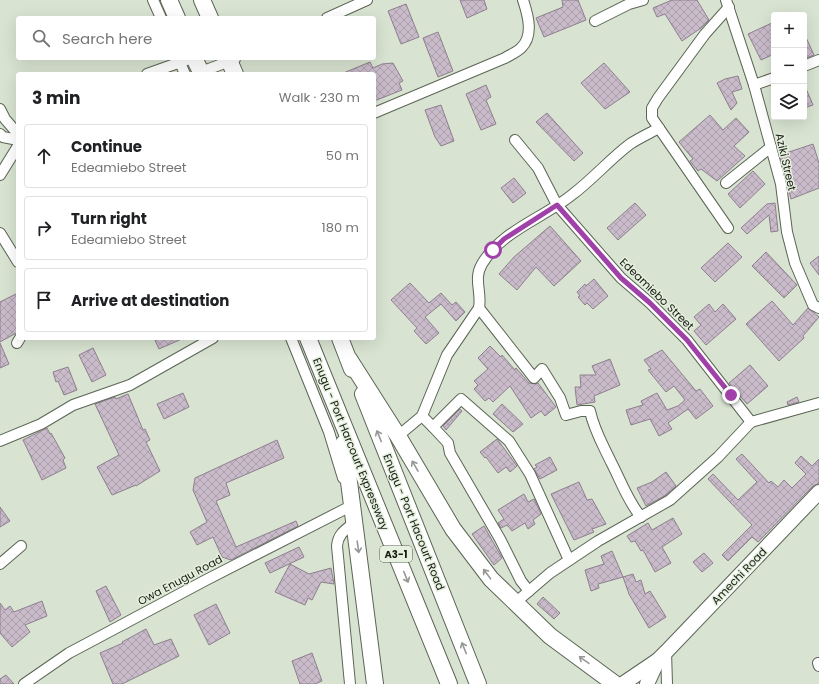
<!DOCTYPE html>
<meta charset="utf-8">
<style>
body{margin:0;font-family:Poppins,sans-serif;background:#f6f6f6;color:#202124}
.controls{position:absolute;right:12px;top:12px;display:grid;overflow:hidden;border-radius:4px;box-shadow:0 4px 16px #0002}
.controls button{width:36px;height:36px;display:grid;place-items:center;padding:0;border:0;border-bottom:1px solid #e0e0e0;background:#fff;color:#202124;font:20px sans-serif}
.stop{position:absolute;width:12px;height:12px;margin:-9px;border:3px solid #a041a9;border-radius:50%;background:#fff}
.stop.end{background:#a041a9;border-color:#fff;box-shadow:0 1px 4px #0008}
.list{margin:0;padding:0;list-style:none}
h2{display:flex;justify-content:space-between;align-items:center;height:52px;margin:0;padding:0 16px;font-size:17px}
h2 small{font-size:13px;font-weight:400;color:#757577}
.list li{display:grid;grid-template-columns:26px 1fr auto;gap:12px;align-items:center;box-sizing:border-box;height:64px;margin:0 8px 8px;padding:0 8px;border:1px solid #e0e0e0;border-radius:4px}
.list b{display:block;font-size:15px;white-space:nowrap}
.list p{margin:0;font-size:13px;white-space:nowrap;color:#757577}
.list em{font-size:13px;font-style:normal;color:#757577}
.icon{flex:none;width:22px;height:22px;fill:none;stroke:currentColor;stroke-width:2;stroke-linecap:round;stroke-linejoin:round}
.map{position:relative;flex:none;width:819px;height:684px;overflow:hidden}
.search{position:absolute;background:#fff;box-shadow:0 4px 16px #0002;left:16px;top:16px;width:360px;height:44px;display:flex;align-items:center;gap:10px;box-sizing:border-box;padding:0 14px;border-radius:4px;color:#757577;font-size:15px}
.panel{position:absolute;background:#fff;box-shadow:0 4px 16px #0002;left:16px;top:72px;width:360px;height:268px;border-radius:4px}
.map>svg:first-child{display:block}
.building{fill:url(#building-cross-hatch);stroke:#8d7f8e}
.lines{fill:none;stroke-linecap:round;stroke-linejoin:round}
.minor-casing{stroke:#5b6555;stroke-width:12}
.secondary-casing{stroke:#5b6555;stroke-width:16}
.trunk-casing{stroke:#5b6555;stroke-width:18}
.minor{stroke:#fff;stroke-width:10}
.secondary{stroke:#fff;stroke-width:14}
.trunk{stroke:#fff;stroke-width:16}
.oneway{stroke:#969895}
.route{stroke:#a041a9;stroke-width:5}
.labels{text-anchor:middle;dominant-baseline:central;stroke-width:3;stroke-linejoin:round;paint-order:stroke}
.shield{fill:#e5f0de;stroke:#545a50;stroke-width:1}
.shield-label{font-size:10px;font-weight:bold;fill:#161a13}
.street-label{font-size:11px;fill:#161a13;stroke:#e5f0de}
</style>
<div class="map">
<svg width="819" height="684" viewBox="0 0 819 684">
<defs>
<pattern id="building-cross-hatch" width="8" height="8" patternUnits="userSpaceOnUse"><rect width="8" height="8" fill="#cabbcb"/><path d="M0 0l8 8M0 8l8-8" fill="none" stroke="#ada0ad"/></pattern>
</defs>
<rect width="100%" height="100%" fill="#d8e3d1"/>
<!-- building -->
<g class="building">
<polygon points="460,0 484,0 487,9 467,18"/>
<polygon points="562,0 578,0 586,20 544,37 536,18 563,7"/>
<polygon points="672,0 697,0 709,20 701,28 682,41 665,14 657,17 653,8"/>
<polygon points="406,4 419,37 401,44 388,11"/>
<polygon points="772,23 774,28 774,54 761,60 748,34"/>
<polygon points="438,32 453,71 438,77 423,38"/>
<polygon points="804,33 814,55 804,59"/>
<polygon points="370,62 373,68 382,64 393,63 403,81 399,83 402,90 374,101 374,74 341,74"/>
<polygon points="604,63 630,92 605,109 581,83"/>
<polygon points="738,76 742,89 732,92 737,103 731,110 717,83 725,79"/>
<polygon points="804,84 813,105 804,108"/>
<polygon points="486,85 491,97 486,100 496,124 481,130 466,94"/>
<polygon points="441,105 454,141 441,146 435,137 425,110"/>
<polygon points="547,113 583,153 574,161 536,122"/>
<polygon points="710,115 723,130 736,118 749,132 734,146 745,156 717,181 701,169 698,171 690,161 693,159 679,142"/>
<polygon points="813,144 819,163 819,188 791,199 780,155"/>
<polygon points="753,171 765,184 740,208 728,194"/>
<polygon points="514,178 526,193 513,203 501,188"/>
<polygon points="635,203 646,215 618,240 607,228"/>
<polygon points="775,203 778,231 771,232 769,215 747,234 741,228 767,204"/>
<polygon points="550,226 581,261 554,286 536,267 517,290 499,274 514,257"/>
<polygon points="728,243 742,257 715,282 701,268"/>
<polygon points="766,252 797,285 784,298 752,266"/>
<polygon points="819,256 819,275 810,263"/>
<polygon points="594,279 608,296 593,309 587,303 585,305 578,297 580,296 577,292 585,284 586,286"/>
<polygon points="410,283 429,303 441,293 452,305 456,302 465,312 456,321 441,304 425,317 439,333 426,344 414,331 417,328 391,300"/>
<polygon points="18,293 18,332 0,342 0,302"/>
<polygon points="772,301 793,325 808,308 819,317 803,336 804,338 779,361 746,324"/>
<polygon points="709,304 715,312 723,304 736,319 706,345 694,331 701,325 694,317"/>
<polygon points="154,338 184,338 159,349"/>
<polygon points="0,343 9,364 0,368"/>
<polygon points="490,346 501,357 502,355 515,370 516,368 529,383 535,384 538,383 556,407 545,416 541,411 531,418 510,386 493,402 489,398 485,401 474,389 478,385 474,381 488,369 478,358"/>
<polygon points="93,348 106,375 92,382 79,355"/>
<polygon points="662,350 696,391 700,389 713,406 696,419 688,409 668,423 672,429 659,436 650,419 631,425 626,410 643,405 641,401 657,393 667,410 678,406 685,400 674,386 666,392 648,370 651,369 644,360"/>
<polygon points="610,359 620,385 594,396 595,402 577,405 575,387 581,387 580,375 596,375 592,366"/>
<polygon points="750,365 768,386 747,404 729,383"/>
<polygon points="68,367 77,390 64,395 58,381 56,382 53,372"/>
<polygon points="183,393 189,407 164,419 157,404"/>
<polygon points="128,394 143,430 145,429 150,440 146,442 160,471 136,486 136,485 112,495 97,467 119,455 95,404 115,397 116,399"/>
<polygon points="797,397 799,402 788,405 787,402"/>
<polygon points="502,404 523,424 513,432 493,414"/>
<polygon points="460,409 462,411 446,430 443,426"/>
<polygon points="47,428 50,434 51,433 65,458 63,460 66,468 42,480 23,440"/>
<polygon points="497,439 517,466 510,472 506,467 498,473 486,457 485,458 480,452"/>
<polygon points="277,440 284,458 226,483 230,495 216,501 236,547 296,521 298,526 231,560 222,557 213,537 197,545 190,532 207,522 193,490 195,478"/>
<polygon points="742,454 769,483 771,481 778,487 784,480 792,488 806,474 795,463 801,456 812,466 819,459 819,483 813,486 758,542 752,537 728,561 722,555 752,525 708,479 713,474 738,500 757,482 736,459"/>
<polygon points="550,457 557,470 540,479 534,469 537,467 535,465"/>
<polygon points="666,472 676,486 666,495 646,506 637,488 652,482"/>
<polygon points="579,482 587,500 592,499 606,524 592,529 594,532 574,540 551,494"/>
<polygon points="524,494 528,502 534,499 541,514 533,520 535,524 528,529 525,523 512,531 507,525 501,528 498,523 504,519 498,510"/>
<polygon points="0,507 10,521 0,527"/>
<polygon points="673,518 682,534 662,547 671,563 655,572 643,550 641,551 635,541 631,542 627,536 648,523 652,530"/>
<polygon points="484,526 502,558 494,565 472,534"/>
<polygon points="299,547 304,557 270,573 265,563"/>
<polygon points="612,551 623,577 598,584 599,588 591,591 585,570 604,564 601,556"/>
<polygon points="704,553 713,563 702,572 693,562"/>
<polygon points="290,564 309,574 331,568 334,584 321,582 312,600 308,598 305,605 275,592"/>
<polygon points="633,574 636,582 641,580 645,594 650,591 666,617 649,628 629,594 623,577"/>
<polygon points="106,586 121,615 110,622 96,591"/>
<polygon points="543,597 560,613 554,619 537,604"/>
<polygon points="42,601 47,616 25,625 30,632 12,647 0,633 0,603 5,610 10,606 14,612"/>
<polygon points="216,604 230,633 209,645 194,615"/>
<polygon points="146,629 154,645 171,639 179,656 122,684 113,684 100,653 123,643 122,642"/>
<polygon points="312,653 322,681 315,684 300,684 292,661"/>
<polygon points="6,675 14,684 0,684 0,679"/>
</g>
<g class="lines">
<!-- minor casing -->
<g class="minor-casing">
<g id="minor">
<polyline points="153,0 161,18"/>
<polyline points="726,0 754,85 781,184 787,232 795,263 813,305 819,308"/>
<polyline points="327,18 367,0"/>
<polyline points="595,21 629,4 643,0"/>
<polyline points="178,58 185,74"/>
<polyline points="804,66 819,60"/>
<polyline points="201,72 235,59"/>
<polyline points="147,74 192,58"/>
<polyline points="754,85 774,78"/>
<polyline points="0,109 5,119 18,134"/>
<path d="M 374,113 L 505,58 C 510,55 517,52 521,48 C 534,36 528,15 523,0"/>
<polyline points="0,134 3,137 18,140"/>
<polyline points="515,140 538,168 557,205 621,278 650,303 687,340 751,422"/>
<polyline points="0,175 18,146"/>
<polyline points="726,183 771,147"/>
<polyline points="728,228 652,118 652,108 658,98 705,34 729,7"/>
<polyline points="0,233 18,262"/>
<path d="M 479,308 L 534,378 L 542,369 L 560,398 L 566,415 L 581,411 L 590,411 C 594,430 603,445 611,462 C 621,481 627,500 641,517"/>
<polyline points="291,338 329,432 343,478"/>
<polyline points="17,343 20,338"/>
<polyline points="422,416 433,427 461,399 509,441 530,474 569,560"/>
<polyline points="433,427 448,443 450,453 500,539 521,581 529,591"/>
<path d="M 398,436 L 422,416 L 447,355 L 479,308 C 482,292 473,279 482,264 C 502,230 544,218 573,194 C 593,179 610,159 630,144 C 639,138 650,133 659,128"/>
<polyline points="0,441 41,424 73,405 130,385 213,338"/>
<polyline points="0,564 21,546"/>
<polyline points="515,603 550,573 598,541 670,500 718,457 751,422 819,403"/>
<polyline points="666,652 667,684"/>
<polyline points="818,663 819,666"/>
<polyline points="24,684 69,653 86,644 206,580 351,506 350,501"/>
<path d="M 350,684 L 337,546 C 338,534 345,530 354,523"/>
</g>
</g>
<!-- secondary casing -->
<g class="secondary-casing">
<g id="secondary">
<polyline points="624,683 658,660 666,652 819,492"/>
<polyline points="647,684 658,660"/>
</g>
</g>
<!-- trunk casing -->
<g class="trunk-casing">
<g id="trunk">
<polyline points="169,0 177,18"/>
<polyline points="202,0 210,18"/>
<polyline points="194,58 202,74"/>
<polyline points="228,58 235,74"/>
<polyline points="308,338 449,684"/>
<polyline points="340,338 352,369"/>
<polyline points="349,359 398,436 453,529 491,579 550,636 615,684"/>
<polyline points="363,394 478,684"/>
<polyline points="344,443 375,684"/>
</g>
</g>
<!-- minor -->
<use href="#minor" class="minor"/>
<!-- secondary -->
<use href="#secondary" class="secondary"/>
<!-- trunk -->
<use href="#trunk" class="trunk"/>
</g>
<!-- one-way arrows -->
<defs><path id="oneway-shaft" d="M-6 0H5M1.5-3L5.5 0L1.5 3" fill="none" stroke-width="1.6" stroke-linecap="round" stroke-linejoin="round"/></defs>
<g class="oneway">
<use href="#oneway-shaft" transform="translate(379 436) rotate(-112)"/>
<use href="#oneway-shaft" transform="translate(415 466) rotate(-120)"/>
<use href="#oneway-shaft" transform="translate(358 547) rotate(82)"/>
<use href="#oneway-shaft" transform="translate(487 574) rotate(-127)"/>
<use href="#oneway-shaft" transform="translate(406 577) rotate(68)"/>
<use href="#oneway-shaft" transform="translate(464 648) rotate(-112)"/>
<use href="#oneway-shaft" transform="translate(584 660) rotate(-145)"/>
</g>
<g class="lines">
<!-- route -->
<polyline class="route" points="493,250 504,239 557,205 621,278 650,303 687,340 731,395"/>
</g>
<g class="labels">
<!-- shield labels -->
<rect class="shield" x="380" y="546" width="32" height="16" rx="3"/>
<g class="shield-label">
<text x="396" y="554">A3-1</text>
</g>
<!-- street labels -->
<g class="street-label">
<text transform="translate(786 162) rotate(77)">Aziki Street</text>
<text transform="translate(657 294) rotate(44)">Edeamiebo Street</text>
<text transform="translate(351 444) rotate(68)">Enugu - Port Harcourt Expressway</text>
<text transform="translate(414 522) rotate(68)">Enugu - Port Hacourt Road</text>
<text transform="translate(739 576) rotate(-46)">Amechi Road</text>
<text transform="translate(180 580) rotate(-28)">Owa Enugu Road</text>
</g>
</g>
</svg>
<div class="controls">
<button>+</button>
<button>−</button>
<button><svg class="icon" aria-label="layers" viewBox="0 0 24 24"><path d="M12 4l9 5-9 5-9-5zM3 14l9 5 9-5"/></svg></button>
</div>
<div class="stop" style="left:493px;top:250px"></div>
<div class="stop end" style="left:731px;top:395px"></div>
<div class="search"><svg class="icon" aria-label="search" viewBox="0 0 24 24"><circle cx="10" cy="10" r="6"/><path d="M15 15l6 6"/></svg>Search here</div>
<section class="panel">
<h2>3 min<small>Walk · 230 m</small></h2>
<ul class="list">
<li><svg class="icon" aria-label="ahead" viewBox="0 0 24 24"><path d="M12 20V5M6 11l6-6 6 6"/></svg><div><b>Continue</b><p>Edeamiebo Street</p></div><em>50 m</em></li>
<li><svg class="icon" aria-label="right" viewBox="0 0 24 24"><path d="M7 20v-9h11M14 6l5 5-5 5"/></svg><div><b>Turn right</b><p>Edeamiebo Street</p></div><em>180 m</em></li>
<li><svg class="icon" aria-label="arrive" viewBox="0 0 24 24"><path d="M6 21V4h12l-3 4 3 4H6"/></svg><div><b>Arrive at destination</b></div></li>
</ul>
</section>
</div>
